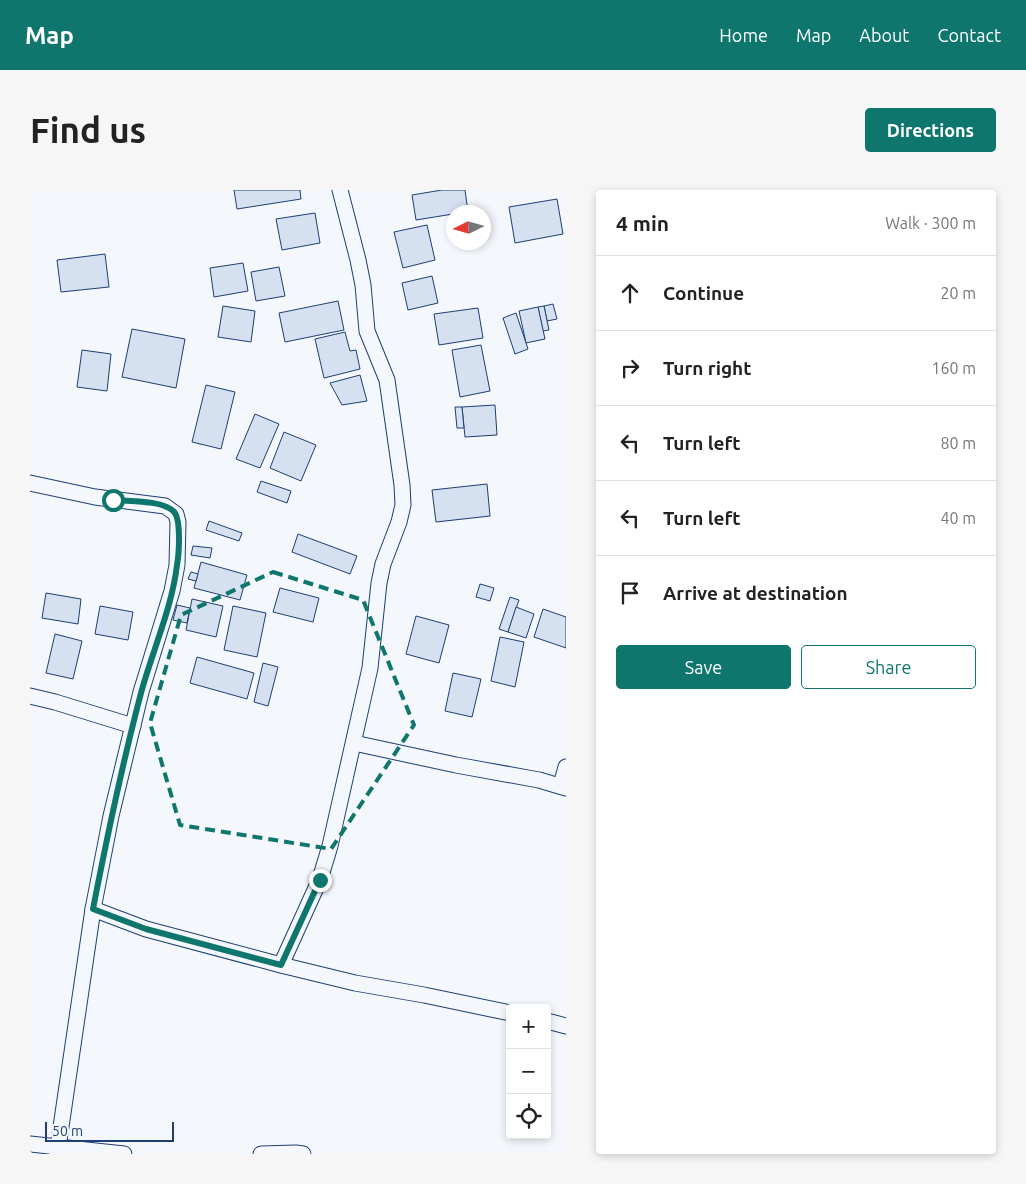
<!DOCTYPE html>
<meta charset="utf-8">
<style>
body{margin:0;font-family:Ubuntu,sans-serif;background:#f6f6f6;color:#222}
.controls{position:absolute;right:15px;bottom:15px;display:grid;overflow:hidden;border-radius:5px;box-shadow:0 2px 8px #0003}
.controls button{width:45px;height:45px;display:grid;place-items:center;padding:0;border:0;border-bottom:1px solid #e0e0e0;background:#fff;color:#222;font:25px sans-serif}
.compass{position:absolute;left:416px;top:15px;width:45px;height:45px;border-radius:50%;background:#fff;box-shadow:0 2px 8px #0003;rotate:265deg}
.scale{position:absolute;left:15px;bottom:12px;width:129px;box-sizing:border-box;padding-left:5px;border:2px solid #1d3f73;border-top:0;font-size:14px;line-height:18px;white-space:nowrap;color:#1d3f73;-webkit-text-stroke:4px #f4f7fb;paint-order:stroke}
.stop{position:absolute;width:15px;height:15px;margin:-11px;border:4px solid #0f766e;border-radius:50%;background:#fff}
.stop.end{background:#0f766e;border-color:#fff;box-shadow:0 1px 5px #0008}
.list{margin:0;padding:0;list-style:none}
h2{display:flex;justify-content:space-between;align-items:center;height:65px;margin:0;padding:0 20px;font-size:21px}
h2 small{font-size:16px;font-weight:400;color:#767676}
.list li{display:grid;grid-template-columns:32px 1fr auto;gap:15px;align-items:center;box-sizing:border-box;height:75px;padding:0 20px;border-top:1px solid #e0e0e0}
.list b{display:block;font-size:19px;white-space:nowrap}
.list em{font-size:16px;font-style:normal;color:#767676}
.actions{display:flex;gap:10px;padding:15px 20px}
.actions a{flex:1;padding:11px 0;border:1px solid #0f766e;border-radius:5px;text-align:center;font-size:18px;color:#0f766e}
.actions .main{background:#0f766e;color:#fff}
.icon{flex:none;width:28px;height:28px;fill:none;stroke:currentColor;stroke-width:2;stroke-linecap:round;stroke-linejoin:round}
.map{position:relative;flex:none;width:536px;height:964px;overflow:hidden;border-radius:5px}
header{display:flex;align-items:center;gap:30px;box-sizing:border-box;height:70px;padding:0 25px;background:#0f766e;color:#fff}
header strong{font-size:24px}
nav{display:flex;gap:28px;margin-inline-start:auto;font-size:18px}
.intro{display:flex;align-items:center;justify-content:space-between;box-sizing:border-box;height:120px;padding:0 30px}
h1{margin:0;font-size:35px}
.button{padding:12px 22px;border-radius:5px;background:#0f766e;color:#fff;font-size:18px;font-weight:700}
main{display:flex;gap:30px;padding:0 30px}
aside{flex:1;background:#fff;border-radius:5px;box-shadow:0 2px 8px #0003}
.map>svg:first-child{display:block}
.building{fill:#d5e0f0;stroke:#1d3f73}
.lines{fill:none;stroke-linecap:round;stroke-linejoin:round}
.minor-casing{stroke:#1d3f73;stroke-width:17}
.minor{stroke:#f4f7fb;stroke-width:15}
.route{stroke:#0f766e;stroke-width:6}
.marked{fill:none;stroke:#0f766e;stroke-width:4;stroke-dasharray:10 6;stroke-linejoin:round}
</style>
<header>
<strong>Map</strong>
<nav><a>Home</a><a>Map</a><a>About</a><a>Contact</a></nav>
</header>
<div class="intro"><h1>Find us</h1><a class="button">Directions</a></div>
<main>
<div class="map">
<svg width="536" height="964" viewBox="0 0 536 964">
<rect width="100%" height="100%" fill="#f4f7fb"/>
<!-- building -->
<g class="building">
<polygon points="204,0 270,0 271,9 207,19"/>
<polygon points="412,0 435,0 438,22 423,22 423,24 386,30 382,5"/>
<polygon points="527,9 533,44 485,53 479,17"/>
<polygon points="285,23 290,53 252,60 246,29"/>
<polygon points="397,35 405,70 373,78 364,42"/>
<polygon points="75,64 79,97 31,102 27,70"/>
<polygon points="213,73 218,101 184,107 180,78"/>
<polygon points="249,77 255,106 226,111 221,82"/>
<polygon points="402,86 408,113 378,120 372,93"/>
<polygon points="308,111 314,140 255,152 249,123"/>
<polygon points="523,114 527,129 517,131 514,116"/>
<polygon points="193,116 225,121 221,152 188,147"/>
<polygon points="514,116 519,140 513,141 508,117"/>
<polygon points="508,117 515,149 496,153 489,121"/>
<polygon points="448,118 453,148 409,155 404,124"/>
<polygon points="486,123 498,159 485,164 473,128"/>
<polygon points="102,139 155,149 146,198 92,187"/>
<polygon points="315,142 320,161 326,160 330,179 294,188 285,149"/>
<polygon points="451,155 460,201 430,207 422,160"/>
<polygon points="52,160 81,164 77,201 47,197"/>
<polygon points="330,185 337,211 312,215 300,193"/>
<polygon points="176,195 205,202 191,259 162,252"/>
<polygon points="465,215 467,245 435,247 432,217"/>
<polygon points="425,217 432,217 434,238 427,238"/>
<polygon points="225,224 249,234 230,278 206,269"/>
<polygon points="254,242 286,255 271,291 240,278"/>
<polygon points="231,291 261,301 257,313 227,302"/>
<polygon points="457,294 460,326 406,332 402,300"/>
<polygon points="179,331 212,343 209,351 176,340"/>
<polygon points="268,344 327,366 320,384 262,362"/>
<polygon points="163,356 182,358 180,368 161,365"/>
<polygon points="171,372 217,385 210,410 164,398"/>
<polygon points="161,382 168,384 166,391 158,389"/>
<polygon points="450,394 464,398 460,411 446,407"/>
<polygon points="250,398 289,408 283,432 243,422"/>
<polygon points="16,403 51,409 48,434 12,428"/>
<polygon points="480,407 489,410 478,442 469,439"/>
<polygon points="162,409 193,416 186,447 156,440"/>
<polygon points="147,415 160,418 157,433 143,430"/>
<polygon points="70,416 103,422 98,450 65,444"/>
<polygon points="203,416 236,423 227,467 194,460"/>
<polygon points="486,417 504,424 496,448 478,442"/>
<polygon points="513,419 536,427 536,458 504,447"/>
<polygon points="386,426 419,435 409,473 376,464"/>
<polygon points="25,444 52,451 43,489 16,483"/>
<polygon points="470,447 494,452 485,497 461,491"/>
<polygon points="167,467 224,483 217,509 160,493"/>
<polygon points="233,473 248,477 238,516 224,512"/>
<polygon points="423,483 451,489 442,527 415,521"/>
</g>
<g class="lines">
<!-- minor casing -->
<g class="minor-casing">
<g id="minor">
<polyline points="0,293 65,307 135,316 146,324 148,332 147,375 142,401 111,502 81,626 63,719 27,964"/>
<polyline points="0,506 25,512 103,536"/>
<polyline points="324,553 426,575 509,590 536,598"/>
<polyline points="531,595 536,577"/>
<polyline points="63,719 116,739 251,775 325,793 394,805 480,823"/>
<polyline points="251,775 290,689 300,656 340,478 349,393 353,374 369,332 373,315 372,295 357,190 337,141 333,95 328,70 310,0"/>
<polyline points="517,831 536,836"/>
<polyline points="0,954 94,964"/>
<polyline points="231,964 266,963 273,964"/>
</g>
</g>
<!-- minor -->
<use href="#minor" class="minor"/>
</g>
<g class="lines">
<!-- route -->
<path class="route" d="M 83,310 C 98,311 136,310 145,323 C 151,332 149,364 147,375 C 142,418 122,462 111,503 C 92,575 77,647 63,719 L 116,739 L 251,775 L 290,690"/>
</g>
<!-- marked area -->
<path class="marked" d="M 243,382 L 333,410 L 384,535 L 301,659 L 150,635 L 120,533 L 151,425 Z"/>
</svg>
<div class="controls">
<button>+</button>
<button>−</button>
<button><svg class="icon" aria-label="locate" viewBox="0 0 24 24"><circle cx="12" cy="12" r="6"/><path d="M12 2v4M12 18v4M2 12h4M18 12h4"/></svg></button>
</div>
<svg class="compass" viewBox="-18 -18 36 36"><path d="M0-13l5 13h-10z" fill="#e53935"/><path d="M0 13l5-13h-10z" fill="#767676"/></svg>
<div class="scale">50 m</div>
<div class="stop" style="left:83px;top:310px"></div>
<div class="stop end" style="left:290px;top:690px"></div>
</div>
<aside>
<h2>4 min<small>Walk · 300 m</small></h2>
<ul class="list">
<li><svg class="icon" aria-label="ahead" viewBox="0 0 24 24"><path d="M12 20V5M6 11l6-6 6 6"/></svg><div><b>Continue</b></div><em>20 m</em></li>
<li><svg class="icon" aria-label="right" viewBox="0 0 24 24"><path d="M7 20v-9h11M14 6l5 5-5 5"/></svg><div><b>Turn right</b></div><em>160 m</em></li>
<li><svg class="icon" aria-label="left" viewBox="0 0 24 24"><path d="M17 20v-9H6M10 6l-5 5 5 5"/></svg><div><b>Turn left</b></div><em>80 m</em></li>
<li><svg class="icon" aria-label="left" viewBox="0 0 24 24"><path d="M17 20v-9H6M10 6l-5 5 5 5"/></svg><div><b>Turn left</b></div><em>40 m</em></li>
<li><svg class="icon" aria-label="arrive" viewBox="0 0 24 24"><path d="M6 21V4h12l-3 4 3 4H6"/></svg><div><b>Arrive at destination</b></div></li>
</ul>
<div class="actions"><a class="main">Save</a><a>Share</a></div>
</aside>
</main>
